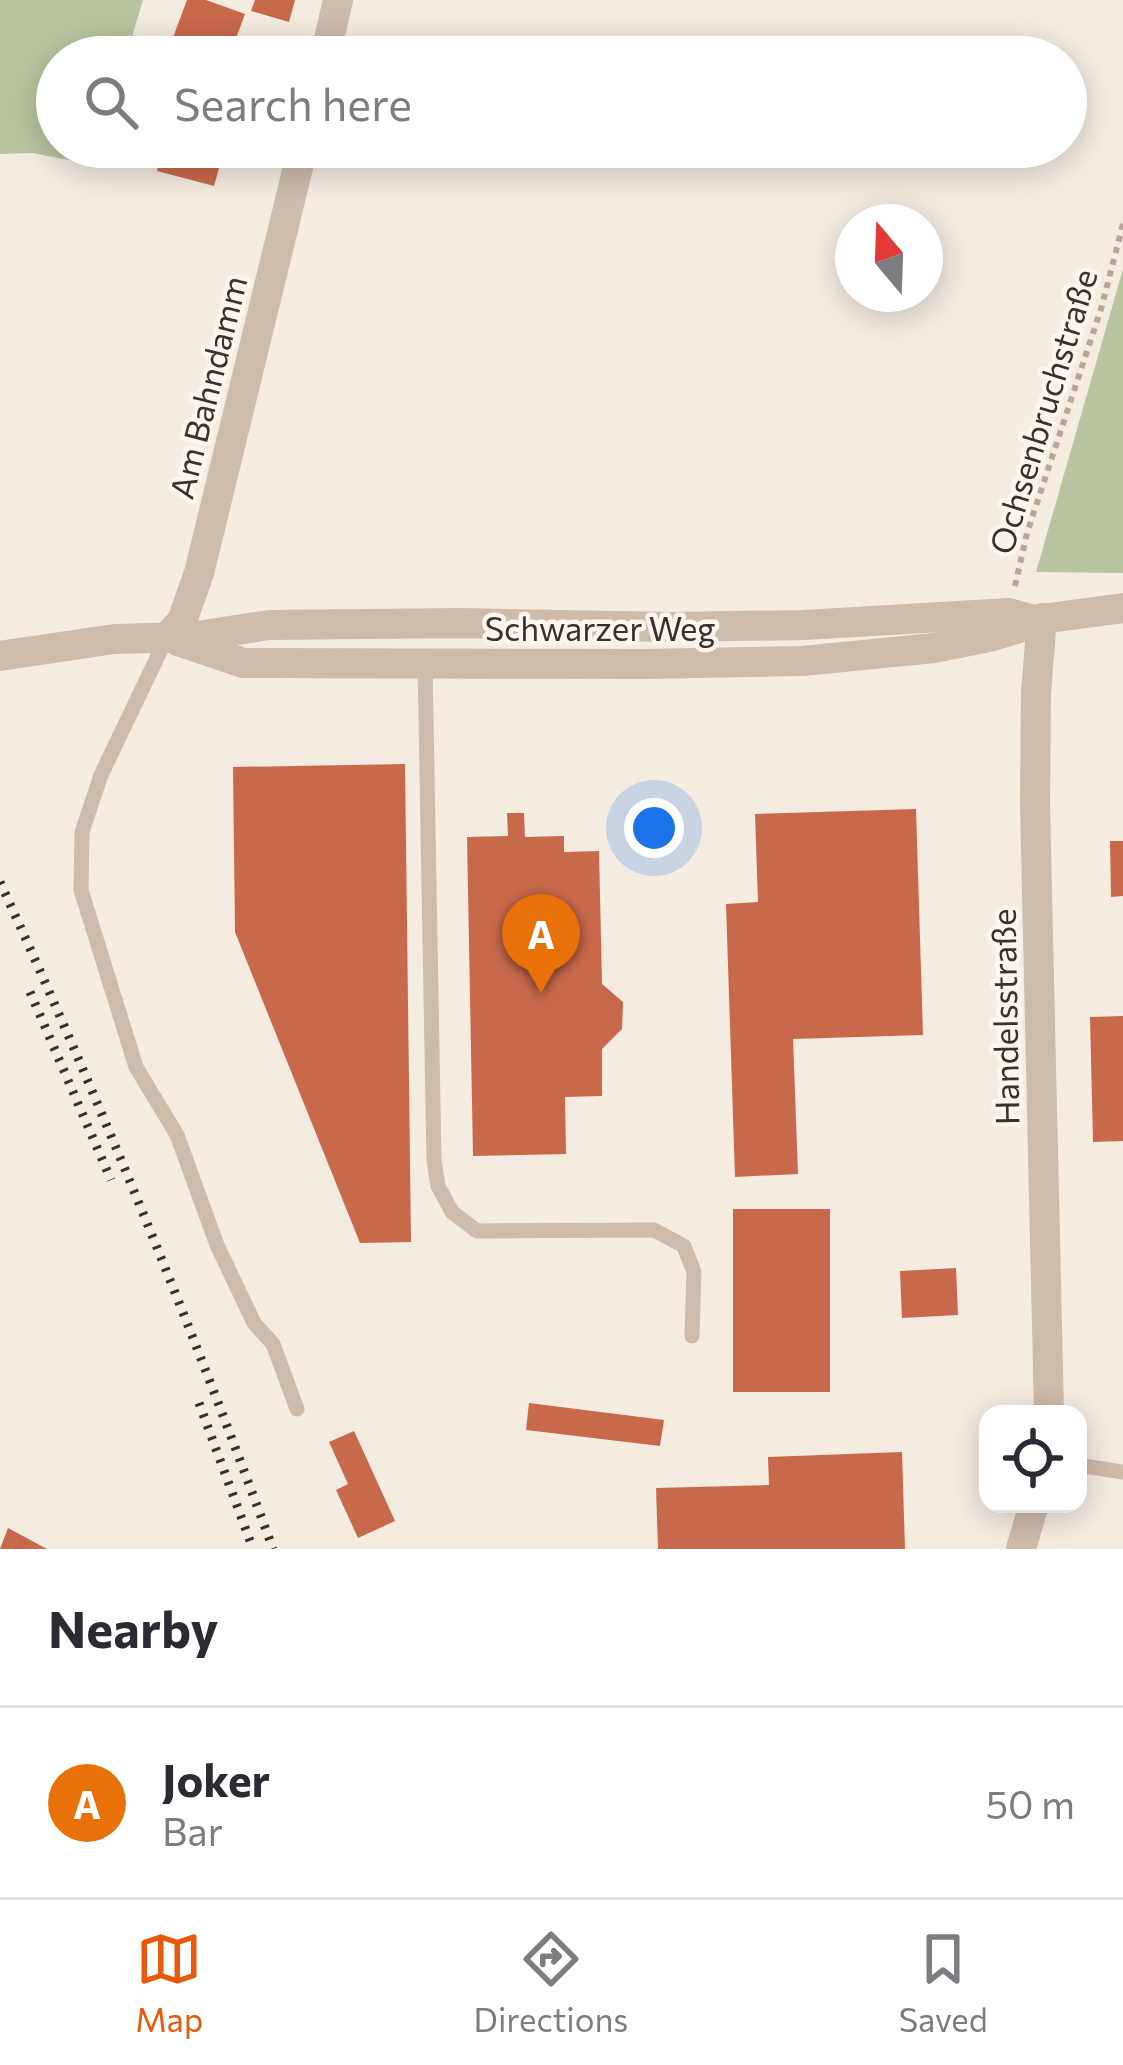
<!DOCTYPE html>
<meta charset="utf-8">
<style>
body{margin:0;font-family:Commissioner,sans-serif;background:#f2f2f3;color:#2b2b33}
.controls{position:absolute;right:36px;bottom:36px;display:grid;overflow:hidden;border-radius:24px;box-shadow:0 6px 30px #0003}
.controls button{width:108px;height:108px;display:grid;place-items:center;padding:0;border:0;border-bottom:3px solid #e1e1e2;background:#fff;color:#2b2b33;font:60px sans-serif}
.compass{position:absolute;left:835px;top:204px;width:108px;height:108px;border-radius:50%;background:#fff;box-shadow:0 6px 30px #0003;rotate:341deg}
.you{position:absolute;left:654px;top:828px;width:42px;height:42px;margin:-30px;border:9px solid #fff;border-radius:50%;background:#1a73e8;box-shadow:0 0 0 18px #1a73e833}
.badge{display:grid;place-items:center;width:78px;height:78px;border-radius:50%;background:#ea580c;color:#fff;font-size:39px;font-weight:700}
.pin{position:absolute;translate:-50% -99px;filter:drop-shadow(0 3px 6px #0008)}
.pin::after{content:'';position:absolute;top:63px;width:42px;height:36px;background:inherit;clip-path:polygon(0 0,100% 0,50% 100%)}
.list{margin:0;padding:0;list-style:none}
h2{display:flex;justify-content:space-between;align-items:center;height:156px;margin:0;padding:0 48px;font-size:51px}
h2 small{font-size:39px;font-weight:400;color:#7c7c81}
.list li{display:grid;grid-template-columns:78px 1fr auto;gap:36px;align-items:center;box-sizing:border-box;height:192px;padding:0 48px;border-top:3px solid #e1e1e2}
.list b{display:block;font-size:45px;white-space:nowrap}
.list p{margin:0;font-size:39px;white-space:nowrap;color:#7c7c81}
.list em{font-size:39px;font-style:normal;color:#7c7c81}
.icon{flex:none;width:66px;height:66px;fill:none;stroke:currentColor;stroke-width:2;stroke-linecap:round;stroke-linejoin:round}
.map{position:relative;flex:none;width:1123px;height:1549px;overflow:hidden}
.search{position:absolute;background:#fff;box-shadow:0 6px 30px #0003;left:36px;right:36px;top:36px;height:132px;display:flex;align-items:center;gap:30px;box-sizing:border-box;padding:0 42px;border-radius:66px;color:#7c7c81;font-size:45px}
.sheet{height:348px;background:#fff}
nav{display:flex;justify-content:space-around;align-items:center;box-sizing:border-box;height:168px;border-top:3px solid #e1e1e2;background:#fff;font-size:33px;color:#7c7c81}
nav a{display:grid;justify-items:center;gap:6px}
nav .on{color:#ea580c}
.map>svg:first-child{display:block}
.green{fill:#b8c4a0}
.building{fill:#c8694b}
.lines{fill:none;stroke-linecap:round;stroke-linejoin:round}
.path{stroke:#b9a596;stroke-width:6;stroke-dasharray:6 6;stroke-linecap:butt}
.lane{stroke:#cdbbac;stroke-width:15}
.street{stroke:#cdbbac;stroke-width:30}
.rail{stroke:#3b302b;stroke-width:9;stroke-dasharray:3 9;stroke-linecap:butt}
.labels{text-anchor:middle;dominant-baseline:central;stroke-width:9;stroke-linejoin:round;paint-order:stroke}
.street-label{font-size:33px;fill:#3b302b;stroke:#fbf5ee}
</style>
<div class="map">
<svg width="1123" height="1549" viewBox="0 0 1123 1549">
<rect width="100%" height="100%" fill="#f4ebe1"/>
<!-- green -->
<g class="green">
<polygon points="0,0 143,0 126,57 57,57 57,147 100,147 95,165 32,153 0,154"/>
<polygon points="1123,269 1123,573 1036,572"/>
</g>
<!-- building -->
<g class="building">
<polygon points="187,0 206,0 245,14 229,57 185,57 168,51"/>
<polygon points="255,0 295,0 289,22 251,11"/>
<polygon points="163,147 225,147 214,186 157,171"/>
<polygon points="405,764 411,1242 360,1243 235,932 233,767"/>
<polygon points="916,809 923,1035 793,1039 798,1174 735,1177 726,904 758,902 755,814"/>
<polygon points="507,813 524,813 525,837 564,836 564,852 599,851 602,984 623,1002 622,1029 602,1049 602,1096 565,1097 566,1154 473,1156 467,837 508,836"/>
<polygon points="1110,841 1123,841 1123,896 1111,897"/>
<polygon points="1123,1016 1123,1141 1093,1142 1090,1017"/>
<rect x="733" y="1209" width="97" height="183"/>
<polygon points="956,1268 958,1315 902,1318 900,1271"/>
<polygon points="529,1403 664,1420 660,1446 526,1430"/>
<polygon points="354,1431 395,1521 358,1538 336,1490 348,1484 329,1442"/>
<polygon points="902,1452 905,1549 658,1549 656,1488 769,1485 768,1457"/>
<polygon points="8,1528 47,1549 0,1549"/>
</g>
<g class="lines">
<!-- path -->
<polyline class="path" points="1015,586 1027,533 1101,309 1123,224"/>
<!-- lane -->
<g class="lane">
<polyline points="167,637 101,775 82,832 81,890 136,1067 177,1135 217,1245 254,1323 273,1344 297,1409"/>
<polyline points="425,664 434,1160 438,1186 452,1212 477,1231 654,1230 684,1246 694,1272 692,1336"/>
<polyline points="1078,1465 1123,1472"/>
</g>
<!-- street -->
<g class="street">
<polyline points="325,57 338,0"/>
<polyline points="1042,618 1036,693 1035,803 1049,1414"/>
<polyline points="167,637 182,621 199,573 303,147"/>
<polyline points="178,641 243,663 645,664 803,661 934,648 989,637 1016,629 1034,620 1123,608"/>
<polyline points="0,656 114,639 191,637 269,625 461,623 670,627 804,625 1009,613 1034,620"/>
<polyline points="1021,1549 1034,1504"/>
</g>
<!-- rail -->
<g class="rail">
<path d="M 0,882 C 100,1101 190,1323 273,1549"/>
<polyline points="30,992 111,1180"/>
<polyline points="199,1403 253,1549"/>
</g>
</g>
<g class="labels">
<!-- street labels -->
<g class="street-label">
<text transform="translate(207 387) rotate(-76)">Am Bahndamm</text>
<text transform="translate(1042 411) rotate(-73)">Ochsenbruchstraße</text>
<text x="600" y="627">Schwarzer Weg</text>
<text transform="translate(1004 1017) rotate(-91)">Handelsstraße</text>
</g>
</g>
</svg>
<div class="controls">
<button><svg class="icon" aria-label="locate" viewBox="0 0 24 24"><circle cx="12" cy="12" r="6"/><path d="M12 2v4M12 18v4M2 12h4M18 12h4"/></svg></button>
</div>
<svg class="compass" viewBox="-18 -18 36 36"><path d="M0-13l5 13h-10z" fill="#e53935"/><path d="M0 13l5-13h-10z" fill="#7c7c81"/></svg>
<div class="you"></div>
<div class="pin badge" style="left:541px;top:993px;background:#e8710a">A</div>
<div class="search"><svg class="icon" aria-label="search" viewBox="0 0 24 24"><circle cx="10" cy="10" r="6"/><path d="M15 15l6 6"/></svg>Search here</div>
</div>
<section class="sheet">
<h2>Nearby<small></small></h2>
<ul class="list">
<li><span class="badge" style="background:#e8710a">A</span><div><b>Joker</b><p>Bar</p></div><em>50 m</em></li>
</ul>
</section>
<nav>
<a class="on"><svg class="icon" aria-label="map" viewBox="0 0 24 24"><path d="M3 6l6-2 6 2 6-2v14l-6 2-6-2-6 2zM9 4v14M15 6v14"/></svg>Map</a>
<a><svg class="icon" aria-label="directions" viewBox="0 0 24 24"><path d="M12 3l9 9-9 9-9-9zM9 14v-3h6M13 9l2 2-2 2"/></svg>Directions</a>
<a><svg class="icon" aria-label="saved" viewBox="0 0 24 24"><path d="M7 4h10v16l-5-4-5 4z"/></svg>Saved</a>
</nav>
